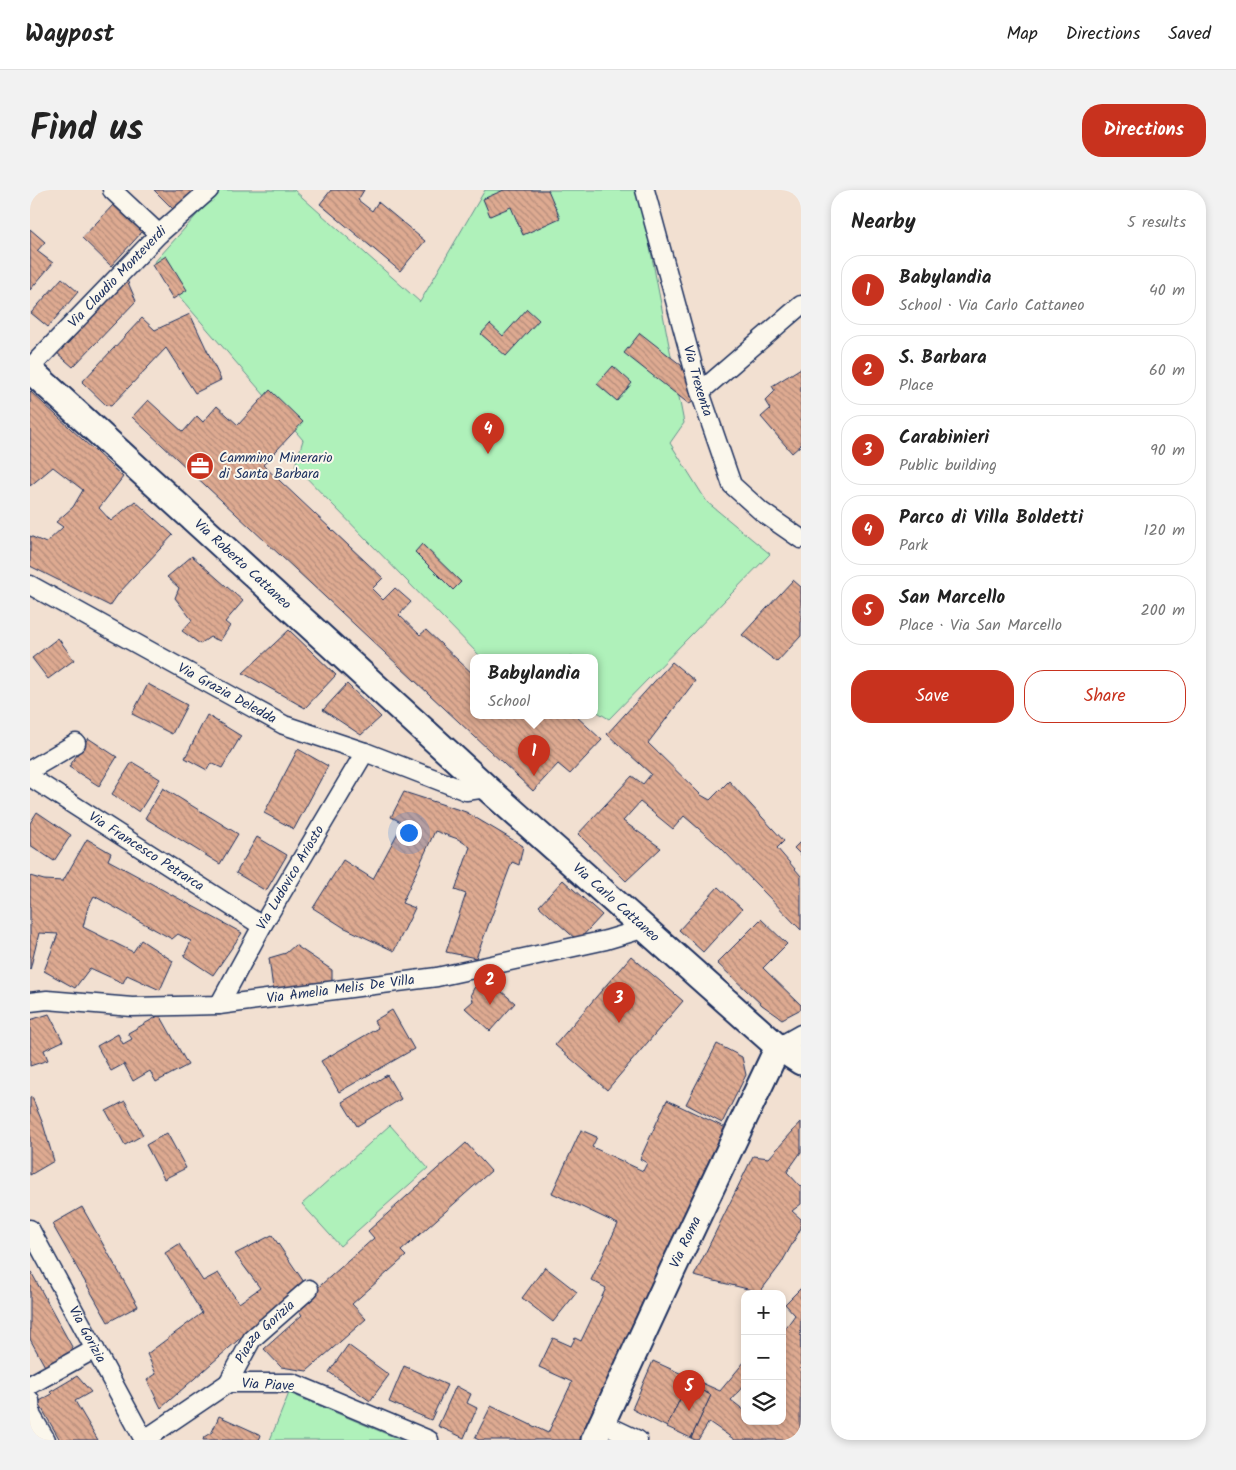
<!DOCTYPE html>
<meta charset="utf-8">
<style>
body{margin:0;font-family:Kalam,sans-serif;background:#f2f2f2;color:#222}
.controls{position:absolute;right:15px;bottom:15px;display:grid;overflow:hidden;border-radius:10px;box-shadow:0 2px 8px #0003}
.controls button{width:45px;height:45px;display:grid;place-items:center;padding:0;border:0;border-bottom:1px solid #e0e0e0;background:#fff;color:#222;font:25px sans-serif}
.you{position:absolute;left:378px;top:642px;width:18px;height:18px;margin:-12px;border:4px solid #fff;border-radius:50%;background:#1a73e8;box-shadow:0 0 0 8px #1a73e833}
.badge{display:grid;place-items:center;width:32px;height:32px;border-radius:50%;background:#c8321e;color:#fff;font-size:16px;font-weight:700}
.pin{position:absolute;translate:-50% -41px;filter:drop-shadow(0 1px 2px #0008)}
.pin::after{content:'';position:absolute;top:26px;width:18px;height:15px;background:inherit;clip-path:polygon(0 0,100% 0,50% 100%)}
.popup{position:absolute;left:440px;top:464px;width:128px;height:65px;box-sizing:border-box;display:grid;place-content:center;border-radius:10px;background:#fff;filter:drop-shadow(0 1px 4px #0005);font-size:16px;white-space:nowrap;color:#767676}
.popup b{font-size:19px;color:#222}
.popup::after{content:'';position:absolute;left:50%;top:100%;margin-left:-10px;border:10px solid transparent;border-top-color:#fff}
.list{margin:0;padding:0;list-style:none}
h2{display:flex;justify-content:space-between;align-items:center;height:65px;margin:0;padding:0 20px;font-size:21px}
h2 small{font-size:16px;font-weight:400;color:#767676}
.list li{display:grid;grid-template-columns:32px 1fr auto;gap:15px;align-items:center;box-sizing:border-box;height:70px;margin:0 10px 10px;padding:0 10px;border:1px solid #e0e0e0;border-radius:20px}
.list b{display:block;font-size:19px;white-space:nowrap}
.list p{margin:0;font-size:16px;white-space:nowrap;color:#767676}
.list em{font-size:16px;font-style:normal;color:#767676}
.actions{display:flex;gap:10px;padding:15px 20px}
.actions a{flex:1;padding:11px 0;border:1px solid #c8321e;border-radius:20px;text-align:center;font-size:18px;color:#c8321e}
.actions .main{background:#c8321e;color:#fff}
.icon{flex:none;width:28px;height:28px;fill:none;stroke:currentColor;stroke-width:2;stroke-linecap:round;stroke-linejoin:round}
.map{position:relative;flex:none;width:771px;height:1250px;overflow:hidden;border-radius:20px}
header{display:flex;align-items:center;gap:30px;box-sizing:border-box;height:70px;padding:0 25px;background:#fff;border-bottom:1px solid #e0e0e0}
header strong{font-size:24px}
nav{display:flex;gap:28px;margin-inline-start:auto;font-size:18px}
.intro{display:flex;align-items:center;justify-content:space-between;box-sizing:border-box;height:120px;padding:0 30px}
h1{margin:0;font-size:35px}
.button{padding:12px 22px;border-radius:20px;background:#c8321e;color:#fff;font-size:18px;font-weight:700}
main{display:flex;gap:30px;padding:0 30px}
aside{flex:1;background:#fff;border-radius:20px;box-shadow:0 2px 8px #0003}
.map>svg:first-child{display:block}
.green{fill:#aff1ba;stroke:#65908c}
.building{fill:url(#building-back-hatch);stroke:#1b2f5e}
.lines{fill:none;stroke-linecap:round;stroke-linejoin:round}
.street-casing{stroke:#1b2f5e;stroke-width:21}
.secondary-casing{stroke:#1b2f5e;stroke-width:29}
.street{stroke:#fbf7ec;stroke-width:18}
.secondary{stroke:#fbf7ec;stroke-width:25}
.labels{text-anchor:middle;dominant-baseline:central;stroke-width:4;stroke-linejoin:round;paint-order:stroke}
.street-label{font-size:14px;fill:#1b2f5e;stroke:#fbf7ec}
.poi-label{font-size:14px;fill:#1b2f5e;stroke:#fbf7ec;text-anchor:start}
</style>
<header>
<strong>Waypost</strong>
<nav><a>Map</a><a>Directions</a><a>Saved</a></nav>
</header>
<div class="intro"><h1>Find us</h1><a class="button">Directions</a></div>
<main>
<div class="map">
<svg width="771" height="1250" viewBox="0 0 771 1250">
<defs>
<pattern id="building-back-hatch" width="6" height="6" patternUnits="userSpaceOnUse" patternTransform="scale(1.25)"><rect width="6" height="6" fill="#deaa91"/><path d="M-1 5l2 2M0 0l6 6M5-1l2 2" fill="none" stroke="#b38b7a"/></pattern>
</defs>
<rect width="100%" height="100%" fill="#f2e0d1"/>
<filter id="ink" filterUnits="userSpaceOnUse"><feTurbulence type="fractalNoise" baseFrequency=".02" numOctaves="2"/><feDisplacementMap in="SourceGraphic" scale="10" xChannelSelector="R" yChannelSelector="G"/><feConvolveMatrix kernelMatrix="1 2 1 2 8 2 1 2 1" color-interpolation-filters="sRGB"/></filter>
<g filter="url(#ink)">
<!-- green -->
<g class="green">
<polygon points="189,0 264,0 390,112 455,0 609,0 654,233 640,253 677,312 740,364 579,529 564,520 564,467 451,467 265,276 273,250 122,75"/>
<polygon points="360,935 398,978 310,1056 272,1014"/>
<polygon points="259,1203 371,1250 240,1250"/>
</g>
<!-- building -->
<g class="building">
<polygon points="124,0 168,0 146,22"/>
<polygon points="301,0 334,0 328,10 342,21 348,12 395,51 370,81 290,14"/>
<polygon points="474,0 518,0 530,28 493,45 481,17 460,26 453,9"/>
<polygon points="84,14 113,41 81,76 52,48"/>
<polygon points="0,39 15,52 7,61 23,73 0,100"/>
<polygon points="136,66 157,100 143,109 122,75"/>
<polygon points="32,88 48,102 18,137 1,123"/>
<polygon points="97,90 106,111 43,177 27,163"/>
<polygon points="497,119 509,130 476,166 451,144 460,134 473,146"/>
<polygon points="160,124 191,190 165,203 136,158 81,216 76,215 52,192 112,128 125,140"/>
<polygon points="610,143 651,175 665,211 659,214 594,163"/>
<polygon points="583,176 602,193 587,211 567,194"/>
<polygon points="771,178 771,255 762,263 731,227 740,219 735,211 745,201 742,196"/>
<polygon points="240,200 273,232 233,275 353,388 342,399 353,410 365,398 381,412 369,425 390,445 396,440 444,485 444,525 545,525 572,550 540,584 528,574 503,601 102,227 118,210 153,242 167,226 173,232 187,216 208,235"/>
<polygon points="0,201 93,287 69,318 81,331 105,311 143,345 89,403 80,416 0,376 0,346 16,353 33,337 26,332 43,317 53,300 23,277 0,296"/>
<polygon points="392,354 431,392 423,400 385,362"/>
<polygon points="162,366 213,411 195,432 200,436 190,451 180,447 170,454 152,441 162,430 145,408 149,398 137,387"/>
<polygon points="763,390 771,397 771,446 747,472 712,445"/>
<polygon points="259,440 306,485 275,518 213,483"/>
<polygon points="28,448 44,470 18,489 2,468"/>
<polygon points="642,472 665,491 618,553 671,605 680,610 699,591 754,651 747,658 771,686 771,740 690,657 654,626 643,639 610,612 593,631 631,658 596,691 548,644 602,586 613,594 621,584 577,544"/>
<polygon points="118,494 157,515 142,544 102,524"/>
<polygon points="317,494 351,527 331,545 293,520"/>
<polygon points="177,525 211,546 192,578 181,573 177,580 155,568"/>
<polygon points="58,548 87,567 69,596 39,577"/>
<polygon points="268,559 298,576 264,639 234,623"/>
<polygon points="102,572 130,589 109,622 82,604"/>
<polygon points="133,598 208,644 190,674 115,628"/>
<polygon points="374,602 436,622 493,656 489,675 482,672 446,768 416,762 436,704 425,700 440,657 428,649 405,641 372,713 385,718 364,761 313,737 283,718 313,670 343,689 373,633 361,627"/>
<polygon points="7,622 41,645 24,671 0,655 0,633"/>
<polygon points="227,647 257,665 236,701 206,683"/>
<polygon points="57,649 81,663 78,670 212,743 183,785 154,766 161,751 148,744 142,749 64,706 58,717 53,737 103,762 111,750 143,771 130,800 97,785 93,793 60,778 45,798 14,781 28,744 9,743 0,780 0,686 14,690 33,691"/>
<polygon points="771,651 771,665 764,658"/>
<polygon points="533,690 572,725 548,751 509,716"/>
<polygon points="688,697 712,719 673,762 649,740"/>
<polygon points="731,729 757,754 733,778 771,815 771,819 752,829 732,815 687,773"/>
<polygon points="265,755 302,780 302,796 243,799 239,768 256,763"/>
<polygon points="601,766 653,811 577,900 525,855"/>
<polygon points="457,789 485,813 460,841 435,818 443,811 441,804 444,798 450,792"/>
<polygon points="362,820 384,859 309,902 291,871 348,838 344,831"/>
<polygon points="19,824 33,851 14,860 18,870 0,876 0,830"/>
<polygon points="130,825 158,875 126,892 120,881 103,891 94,874 81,881 67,856 88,844 93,854 102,849 98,843"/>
<polygon points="687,854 712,867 716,885 692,933 656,914"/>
<polygon points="357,885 371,909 327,936 312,912"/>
<polygon points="2,907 13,934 24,971 0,985 0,908"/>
<polygon points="637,910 698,939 551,1250 449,1250 445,1248 461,1216 518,1243 542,1192 509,1177 523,1148 541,1156 545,1148 551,1151 576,1098 561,1090 588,1034 522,1003 551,940 567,947 562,957 613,981 617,973 610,969"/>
<polygon points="95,911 113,945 95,955 76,921"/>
<polygon points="771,932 771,962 757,982 771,997 771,1014 762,1021 771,1029 771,1038 751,1074 730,1102 664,1086 723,966 739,968"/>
<polygon points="137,943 156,978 134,989 116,955"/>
<polygon points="436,953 461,981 371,1061 376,1066 322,1114 336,1129 277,1181 251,1177 234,1159 272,1125 266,1117 344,1048 338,1041"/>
<polygon points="52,1017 108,1116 78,1132 22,1034"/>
<polygon points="242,1045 274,1092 131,1218 117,1190 126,1184 117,1164 172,1123 135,1063 149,1054 173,1091 188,1083 209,1113 230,1098 205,1064"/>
<polygon points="515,1077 547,1102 523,1132 492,1108"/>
<polygon points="0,1080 47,1166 18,1182 0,1149"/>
<polygon points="771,1098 770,1250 705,1250 679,1232 668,1250 665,1250 661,1248 681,1205 657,1194 637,1237 602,1219 623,1171 690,1201 715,1171 715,1194 701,1210 715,1221 715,1231 752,1231 752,1143 765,1125 755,1114"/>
<polygon points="318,1155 359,1185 340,1211 299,1182"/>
<polygon points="374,1176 417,1195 401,1230 359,1212"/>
<polygon points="47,1186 61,1202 45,1211 68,1250 30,1250 8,1212 22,1204 20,1202"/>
<polygon points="657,1194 681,1205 661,1248 637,1237"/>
<polygon points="426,1196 441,1204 437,1213 447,1218 434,1248 408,1236"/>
<polygon points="189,1226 231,1245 229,1250 173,1250 174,1247 182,1242"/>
</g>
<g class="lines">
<!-- street casing -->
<g class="street-casing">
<g id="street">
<polyline points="82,0 129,44"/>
<path id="s1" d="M 615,0 L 670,202 L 702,295 L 732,322 L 771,349"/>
<path id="s2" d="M 0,178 L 129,44 L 179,0"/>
<polyline points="670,202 771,115"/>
<path id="s3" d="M 0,395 L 254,535 L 335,562 L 436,601 L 457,598"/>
<polyline points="0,580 46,553"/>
<path id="s4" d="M 0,587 L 232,736"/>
<path id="s5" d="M 0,812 L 17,810 L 102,817 L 189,815 L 407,787 L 576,750 L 616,738"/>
<path id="s6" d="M 189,815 L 232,736 L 335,562"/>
<polyline points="748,857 771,844"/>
<path id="s7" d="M 0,1039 L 114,1250"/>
<path id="s8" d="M 198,1193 L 222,1149 L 279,1099"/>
<polyline points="0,1195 65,1159"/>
<polyline points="0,1210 1,1225 16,1250"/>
<polyline points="572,1233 608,1250"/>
<polyline points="114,1250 198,1193 263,1193 399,1250"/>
</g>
</g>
<!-- secondary casing -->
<g class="secondary-casing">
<g id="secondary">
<path id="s9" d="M 0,180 L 457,598 L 748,857 L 771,872"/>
<path id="s10" d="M 564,1250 L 642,1081 L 748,857"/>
</g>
</g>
<!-- street -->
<use href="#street" class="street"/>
<!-- secondary -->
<use href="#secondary" class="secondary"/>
</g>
</g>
<!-- icons -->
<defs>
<g id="office-disc" transform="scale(1.4375)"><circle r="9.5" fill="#c8321e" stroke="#fbf7ec"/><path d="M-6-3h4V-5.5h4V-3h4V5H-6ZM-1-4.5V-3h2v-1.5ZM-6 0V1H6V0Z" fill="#fff"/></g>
</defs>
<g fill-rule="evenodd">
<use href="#office-disc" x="170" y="276"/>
</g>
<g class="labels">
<!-- street labels -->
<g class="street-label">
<text stroke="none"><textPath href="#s2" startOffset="126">Via Claudio Monteverdi</textPath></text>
<text stroke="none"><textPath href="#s1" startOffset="198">Via Trexenta</textPath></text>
<text stroke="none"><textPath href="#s9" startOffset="288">Via Roberto Cattaneo</textPath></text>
<text stroke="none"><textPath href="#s3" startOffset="225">Via Grazia Deledda</textPath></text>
<text stroke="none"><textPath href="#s4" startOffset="138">Via Francesco Petrarca</textPath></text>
<text stroke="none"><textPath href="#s6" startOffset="146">Via Ludovico Ariosto</textPath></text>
<text stroke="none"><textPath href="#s9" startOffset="792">Via Carlo Cattaneo</textPath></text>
<text stroke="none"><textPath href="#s5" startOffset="312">Via Amelia Melis De Villa</textPath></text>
<text stroke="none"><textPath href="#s10" startOffset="218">Via Roma</textPath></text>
<text stroke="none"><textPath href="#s8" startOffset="64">Piazza Gorizia</textPath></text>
<text stroke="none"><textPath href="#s7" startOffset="120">Via Gorizia</textPath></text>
<text transform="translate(238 1195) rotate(3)">Via Piave</text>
</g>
<!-- poi labels -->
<g class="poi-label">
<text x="189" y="268">Cammino Minerario<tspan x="189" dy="16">di Santa Barbara</tspan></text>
</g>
</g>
</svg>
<div class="controls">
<button>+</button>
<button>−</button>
<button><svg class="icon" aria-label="layers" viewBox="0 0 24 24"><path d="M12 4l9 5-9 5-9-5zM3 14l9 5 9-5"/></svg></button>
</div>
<div class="you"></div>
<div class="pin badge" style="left:504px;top:586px">1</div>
<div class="popup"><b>Babylandia</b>School</div>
<div class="pin badge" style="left:460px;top:815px">2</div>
<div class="pin badge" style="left:589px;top:833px">3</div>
<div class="pin badge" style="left:458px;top:264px">4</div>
<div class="pin badge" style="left:659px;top:1221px">5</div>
</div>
<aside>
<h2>Nearby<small>5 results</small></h2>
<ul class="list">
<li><span class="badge">1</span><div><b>Babylandia</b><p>School · Via Carlo Cattaneo</p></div><em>40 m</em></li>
<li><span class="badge">2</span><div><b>S. Barbara</b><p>Place</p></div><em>60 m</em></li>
<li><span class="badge">3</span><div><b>Carabinieri</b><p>Public building</p></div><em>90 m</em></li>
<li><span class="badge">4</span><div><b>Parco di Villa Boldetti</b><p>Park</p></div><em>120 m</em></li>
<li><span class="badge">5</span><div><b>San Marcello</b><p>Place · Via San Marcello</p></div><em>200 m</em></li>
</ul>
<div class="actions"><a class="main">Save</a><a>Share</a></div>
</aside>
</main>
